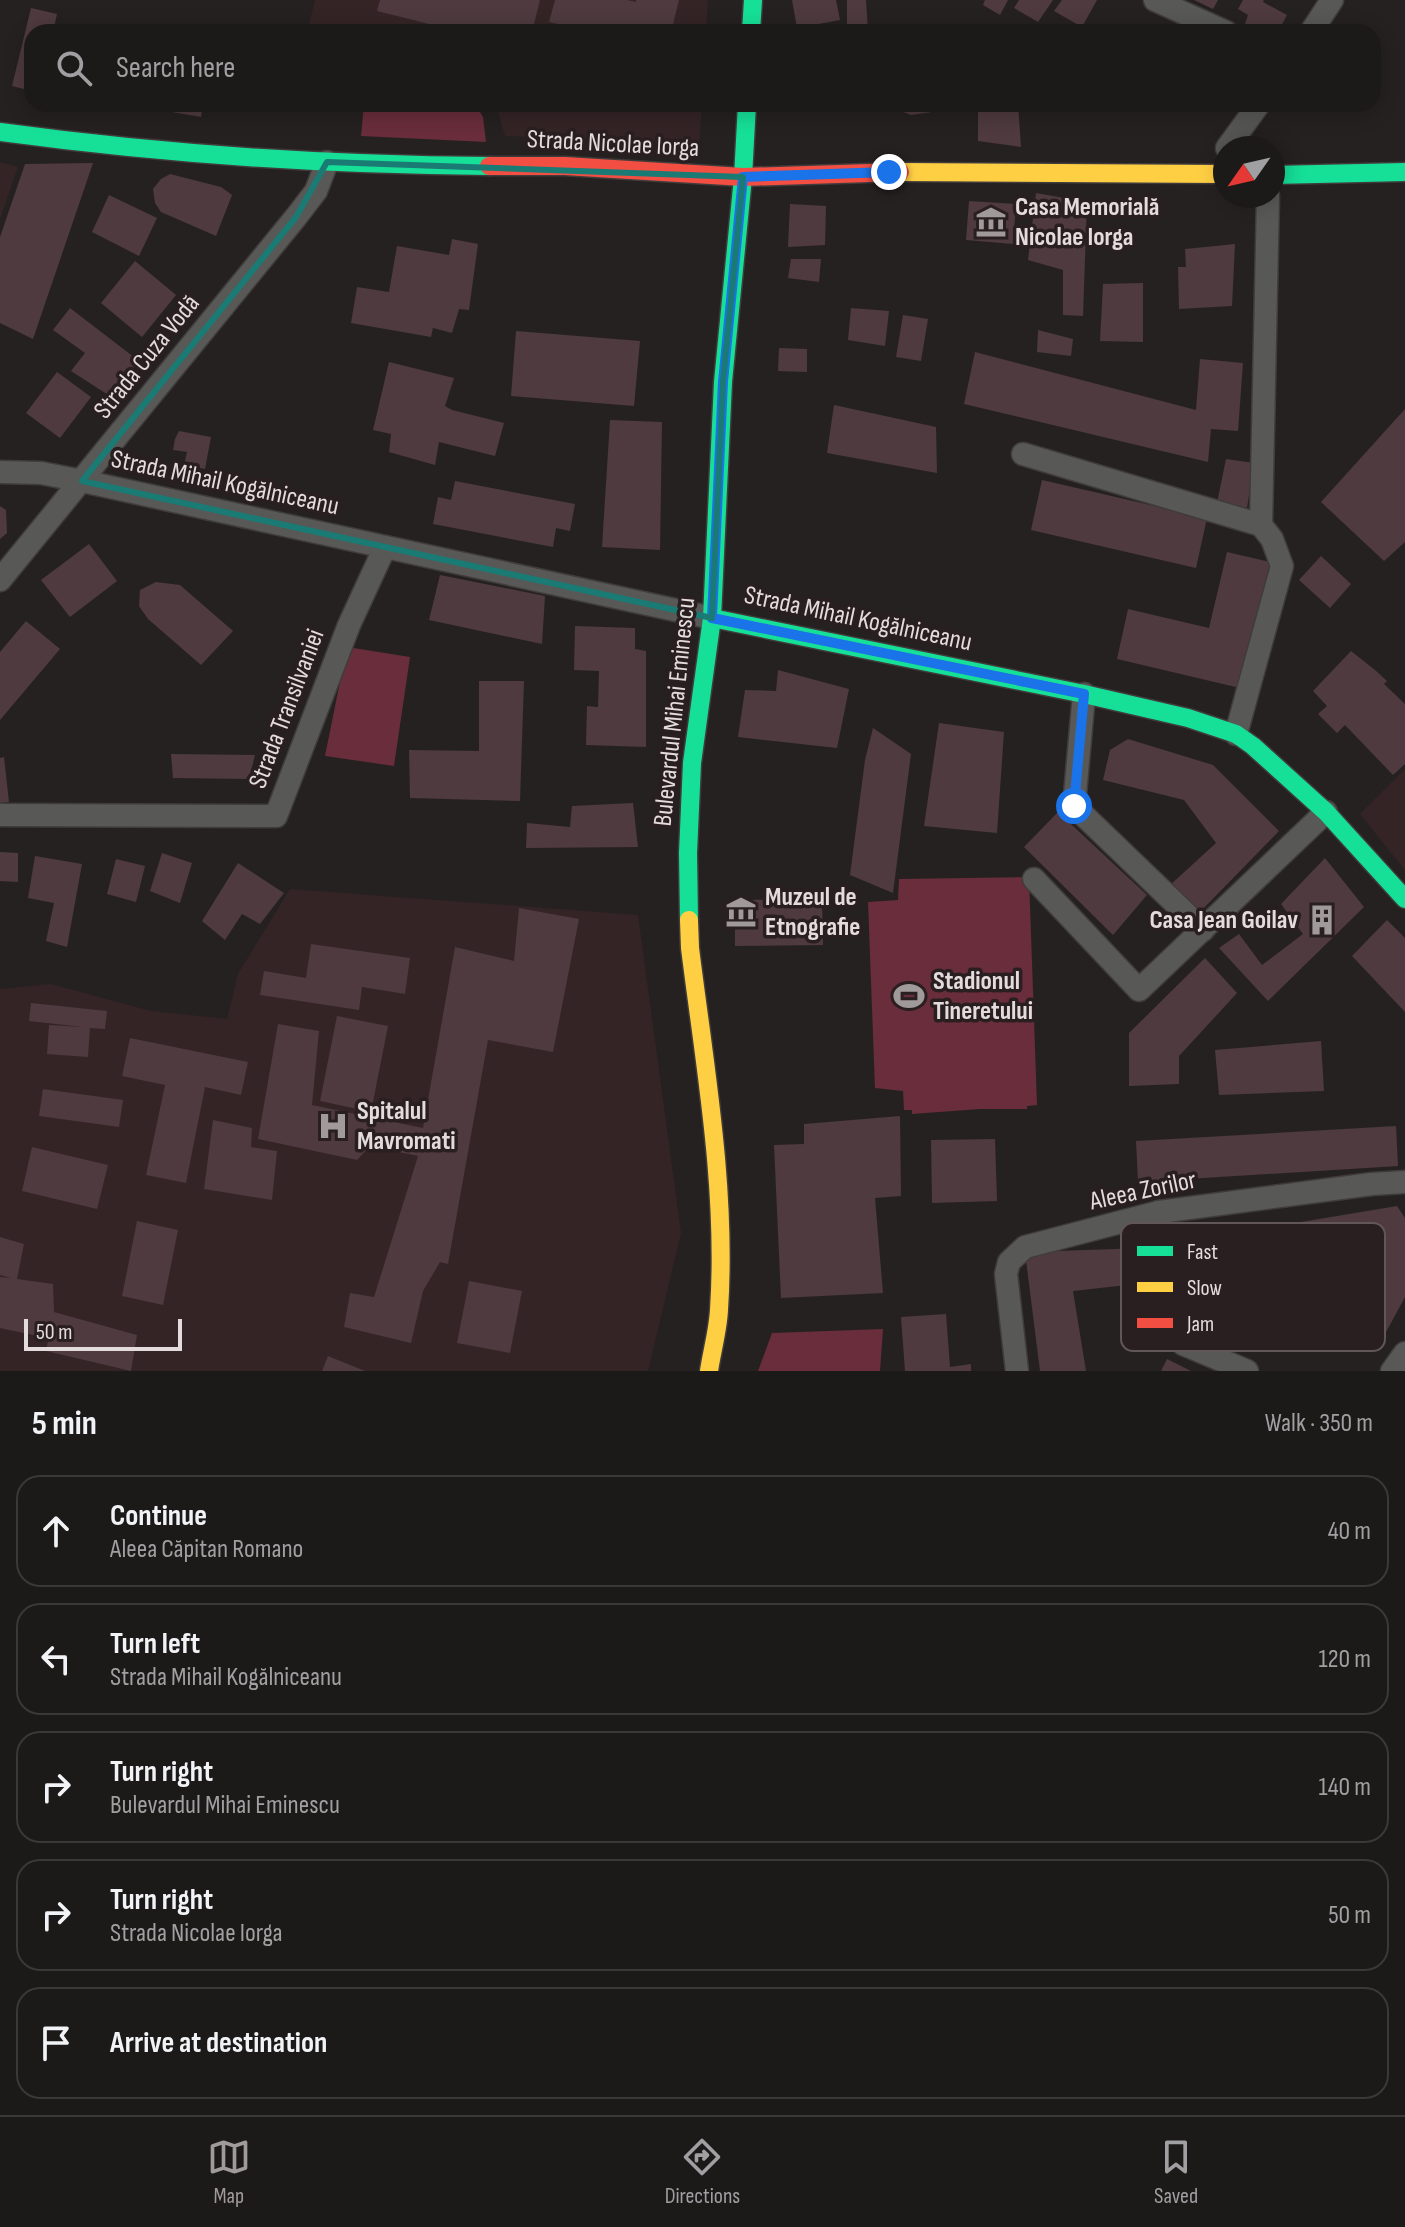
<!DOCTYPE html>
<meta charset="utf-8">
<style>
body{margin:0;font-family:"Sofia Sans Condensed",sans-serif;background:#252222;color:#f1f3f6}
.compass{position:absolute;left:1213px;top:136px;width:72px;height:72px;border-radius:50%;background:#1c1919;box-shadow:0 4px 20px #0003;rotate:236deg}
.scale{position:absolute;left:24px;bottom:20px;width:158px;box-sizing:border-box;padding-left:8px;border:4px solid #e3dbdc;border-top:0;font-size:22px;line-height:28px;white-space:nowrap;color:#e3dbdc;-webkit-text-stroke:6px #291e20;paint-order:stroke}
.stop{position:absolute;width:24px;height:24px;margin:-18px;border:6px solid #1a73e8;border-radius:50%;background:#fff}
.stop.end{background:#1a73e8;border-color:#fff;box-shadow:0 2px 8px #0008}
.list{margin:0;padding:0;list-style:none}
h2{display:flex;justify-content:space-between;align-items:center;height:104px;margin:0;padding:0 32px;font-size:34px}
h2 small{font-size:26px;font-weight:400;color:#a0a0a2}
.list li{display:grid;grid-template-columns:52px 1fr auto;gap:24px;align-items:center;box-sizing:border-box;height:112px;margin:0 16px 16px;padding:0 16px;border:2px solid #3a3838;border-radius:24px}
.list b{display:block;font-size:30px;white-space:nowrap}
.list p{margin:0;font-size:26px;white-space:nowrap;color:#a0a0a2}
.list em{font-size:26px;font-style:normal;color:#a0a0a2}
.icon{flex:none;width:44px;height:44px;fill:none;stroke:currentColor;stroke-width:2;stroke-linecap:round;stroke-linejoin:round}
.map{position:relative;flex:none;width:1405px;height:1371px;overflow:hidden}
.search{position:absolute;background:#1c1919;box-shadow:0 4px 20px #0003;left:24px;right:24px;top:24px;height:88px;display:flex;align-items:center;gap:20px;box-sizing:border-box;padding:0 28px;border-radius:24px;color:#a0a0a2;font-size:30px}
.sheet{height:744px;background:#1c1919}
nav{display:flex;justify-content:space-around;align-items:center;box-sizing:border-box;height:112px;border-top:2px solid #3a3838;background:#1c1919;font-size:22px;color:#a0a0a2}
nav a{display:grid;justify-items:center;gap:4px}
nav .on{color:#a19a9b}
.map>svg:first-child{display:block}
.built{fill:#342426}
.green{fill:#692d3b}
.building{fill:#4e3a3f}
.lines{fill:none;stroke-linecap:round;stroke-linejoin:round}
.street-casing{stroke:#403c3c;stroke-width:25}
.fast-casing{stroke:#403c3c;stroke-width:21}
.slow-casing{stroke:#403c3c;stroke-width:21}
.jam-casing{stroke:#403c3c;stroke-width:21}
.street{stroke:#585857;stroke-width:22}
.fast{stroke:#16e098;stroke-width:18}
.slow{stroke:#ffcf43;stroke-width:18}
.jam{stroke:#f24e42;stroke-width:18}
.route{stroke:#1a73e8;stroke-width:10}
.marked{fill:none;stroke:#1a7b74;stroke-width:6;stroke-linejoin:round}
.labels{text-anchor:middle;dominant-baseline:central;stroke-width:7;stroke-linejoin:round;paint-order:stroke}
.street-label{font-size:26px;fill:#e3dbdc;stroke:#291e20}
.poi-label{font-size:26px;font-weight:bold;fill:#e3dbdc;stroke:#291e20;text-anchor:start}
.key{fill:#291e20;stroke:#615758;stroke-width:2}
.key-label{font-size:22px;fill:#e3dbdc}
</style>
<div class="map">
<svg width="1405" height="1371" viewBox="0 0 1405 1371">
<rect width="100%" height="100%" fill="#262121"/>
<!-- built -->
<g class="built">
<polygon points="315,0 708,0 706,32 307,32"/>
<polygon points="496,104 702,104 699,144 505,136"/>
<polygon points="0,162 18,167 0,219"/>
<polygon points="1405,769 1405,870 1360,814"/>
<polygon points="290,889 638,915 681,1233 648,1371 0,1371 0,989 51,984 151,1011 227,1019 238,974"/>
</g>
<!-- green -->
<g class="green">
<polygon points="364,104 475,104 483,117 486,142 361,136"/>
<polygon points="347,647 410,657 394,766 325,756"/>
<polygon points="1029,877 1037,1105 1027,1106 1027,1109 980,1109 912,1114 912,1110 904,1110 903,1091 875,1088 868,902 898,900 899,879"/>
<polygon points="883,1329 880,1371 758,1371 772,1333"/>
</g>
<!-- building -->
<g class="building">
<polygon points="380,0 540,0 532,32 461,32 377,11"/>
<polygon points="555,0 627,0 636,2 636,0 679,0 671,32 592,32 549,22"/>
<polygon points="792,0 836,0 840,20 797,28"/>
<polygon points="847,0 866,0 868,32 847,32"/>
<polygon points="985,0 1008,0 1000,15 983,5"/>
<polygon points="1019,0 1053,0 1038,22 1014,8"/>
<polygon points="1062,0 1097,0 1082,27 1054,11"/>
<polygon points="1194,0 1218,0 1213,9"/>
<polygon points="1243,0 1264,0 1263,2 1287,15 1278,32 1263,32 1245,24 1248,15 1238,9"/>
<polygon points="31,8 57,14 53,32 32,32 32,91 12,86"/>
<polygon points="248,24 284,30 284,32 247,32"/>
<polygon points="161,104 203,104 201,117 160,110"/>
<polygon points="902,104 934,104 932,112 911,115 901,111"/>
<polygon points="1012,104 1018,104 1021,147 978,141 978,111 1012,111"/>
<polygon points="93,163 33,339 0,323 0,237 25,164"/>
<polygon points="170,174 221,187 232,195 216,236 161,212 155,203 153,189 161,179"/>
<polygon points="1036,193 1087,202 1083,316 1063,315 1063,270 1028,260"/>
<polygon points="109,195 157,218 139,256 92,232"/>
<polygon points="969,201 1016,204 1013,244 966,240"/>
<polygon points="790,204 826,206 825,245 788,247"/>
<polygon points="452,239 478,244 469,310 459,309 452,333 433,328 431,337 351,323 357,287 389,292 397,246 449,255"/>
<polygon points="1235,244 1232,306 1179,309 1178,267 1186,267 1185,249"/>
<polygon points="791,259 821,259 819,282 788,278"/>
<polygon points="135,261 176,295 142,337 101,303"/>
<polygon points="1143,283 1143,342 1100,341 1103,284"/>
<polygon points="70,308 139,361 113,398 71,371 85,353 53,330"/>
<polygon points="851,308 889,311 885,346 848,340"/>
<polygon points="903,315 928,319 921,361 896,357"/>
<polygon points="1038,330 1073,339 1071,356 1037,352"/>
<polygon points="516,331 640,341 634,406 511,396"/>
<polygon points="779,348 807,349 807,372 778,371"/>
<polygon points="975,352 1196,410 1200,359 1243,363 1238,431 1211,429 1208,462 964,404"/>
<polygon points="389,362 454,378 445,406 452,410 504,423 495,456 439,442 435,465 389,452 391,434 373,430"/>
<polygon points="57,372 91,397 60,438 26,413"/>
<polygon points="834,405 936,427 937,473 827,453"/>
<polygon points="1405,409 1405,542 1384,561 1321,502"/>
<polygon points="610,420 662,422 660,550 602,547"/>
<polygon points="179,431 211,437 205,469 184,465 187,452 173,450 175,439"/>
<polygon points="1226,459 1254,463 1247,508 1217,503"/>
<polygon points="1042,480 1207,518 1196,568 1031,530"/>
<polygon points="455,481 575,504 570,531 556,528 553,547 433,524 438,497 451,500"/>
<polygon points="0,506 6,510 7,533 0,539"/>
<polygon points="89,544 117,581 70,617 41,580"/>
<polygon points="1227,552 1270,562 1240,688 1117,659 1128,609 1209,628"/>
<polygon points="1321,556 1351,584 1330,608 1299,580"/>
<polygon points="440,575 545,596 542,644 429,620"/>
<polygon points="156,582 180,585 233,631 201,665 148,619 139,606 140,590"/>
<polygon points="26,621 60,649 0,720 0,652"/>
<polygon points="575,626 635,628 635,649 646,651 646,747 586,745 587,706 598,707 599,671 574,670"/>
<polygon points="1351,651 1375,670 1387,681 1384,684 1405,704 1405,764 1393,775 1345,725 1337,733 1318,714 1327,706 1313,691"/>
<polygon points="778,670 849,689 837,748 738,737 745,690 776,691"/>
<polygon points="479,681 524,681 520,801 410,798 409,750 479,751"/>
<polygon points="939,723 1004,732 997,833 924,826"/>
<polygon points="873,728 911,754 893,893 850,875 865,760"/>
<polygon points="1128,739 1213,765 1279,831 1199,913 1169,886 1216,843 1184,800 1103,780 1110,750"/>
<polygon points="171,754 255,755 249,779 173,778"/>
<polygon points="4,757 9,802 0,803 0,758"/>
<polygon points="633,803 638,847 526,848 527,823 570,827 572,806"/>
<polygon points="1058,812 1147,895 1113,935 1024,847"/>
<polygon points="0,852 18,853 18,882 0,881"/>
<polygon points="162,853 192,863 180,903 150,891"/>
<polygon points="35,856 82,864 67,947 46,941 54,903 28,898"/>
<polygon points="1325,858 1364,907 1268,1001 1219,948 1239,934 1262,965 1303,934 1281,904"/>
<polygon points="116,859 145,866 136,902 107,894"/>
<polygon points="238,863 284,893 260,924 242,914 225,940 202,921"/>
<polygon points="822,899 823,945 735,946 735,900"/>
<polygon points="519,908 579,919 553,1052 488,1040 448,1264 440,1262 423,1291 411,1343 344,1327 350,1293 374,1297 418,1156 370,1146 357,1160 258,1139 278,1024 319,1031 312,1105 423,1128 455,947 514,961"/>
<polygon points="1387,920 1405,938 1405,1012 1352,956"/>
<polygon points="311,944 410,958 405,994 362,987 359,1010 260,995 264,971 306,978"/>
<polygon points="1205,958 1237,993 1179,1056 1179,1084 1129,1086 1129,1033"/>
<polygon points="31,1003 107,1011 105,1029 90,1028 88,1057 47,1054 49,1025 83,1027 29,1021"/>
<polygon points="337,1016 388,1026 371,1112 320,1101"/>
<polygon points="130,1038 248,1062 241,1095 205,1087 186,1183 146,1175 165,1085 122,1076"/>
<polygon points="1321,1041 1324,1091 1219,1095 1215,1050"/>
<polygon points="43,1089 123,1100 119,1127 39,1116"/>
<polygon points="900,1116 901,1196 875,1198 883,1293 781,1298 774,1145 804,1144 804,1124"/>
<polygon points="213,1120 252,1128 251,1147 277,1151 272,1200 204,1189"/>
<polygon points="1396,1126 1398,1166 1138,1182 1136,1141"/>
<polygon points="995,1139 997,1201 932,1203 931,1140"/>
<polygon points="32,1147 108,1165 97,1209 22,1191"/>
<polygon points="1397,1206 1405,1218 1405,1297 1385,1334 1356,1319 1383,1267 1368,1244 1300,1257 1295,1223"/>
<polygon points="137,1221 178,1230 163,1305 122,1296"/>
<polygon points="0,1237 24,1244 17,1279 53,1284 54,1312 137,1335 131,1371 46,1351 51,1326 47,1338 0,1328 0,1277 11,1278 0,1275"/>
<polygon points="1146,1248 1145,1283 1073,1291 1086,1371 1040,1371 1025,1252"/>
<polygon points="469,1281 522,1291 510,1353 457,1343"/>
<polygon points="946,1314 950,1367 971,1364 971,1371 905,1371 901,1317"/>
<polygon points="328,1356 365,1371 322,1371"/>
<polygon points="1167,1359 1191,1371 1161,1371"/>
</g>
<g class="lines">
<!-- street casing -->
<g class="street-casing">
<g id="street">
<polyline points="1155,0 1226,32"/>
<polyline points="1311,32 1332,0"/>
<polyline points="1227,148 1259,104"/>
<polyline points="1023,454 1261,525"/>
<polyline points="0,472 41,473 82,481 712,618"/>
<polyline points="0,580 296,217 316,191 327,162"/>
<polyline points="1084,694 1074,806 1203,930"/>
<polyline points="1236,734 1282,566 1272,539 1261,525 1268,196"/>
<polyline points="0,815 276,816 349,625 385,547"/>
<polyline points="1034,879 1139,990 1326,812"/>
<polyline points="1159,1212 1162,1286 1166,1319 1183,1344 1247,1371"/>
<polyline points="1017,1371 1006,1274 1009,1262 1025,1247 1159,1212 1372,1184 1405,1182"/>
<polyline points="1392,1371 1405,1353"/>
</g>
</g>
<!-- fast casing -->
<g class="fast-casing">
<g id="fast">
<polyline points="751,32 753,0"/>
<path d="M 0,132 C 162,154 326,165 489,166"/>
<polyline points="1273,175 1405,172"/>
<polyline points="712,618 1084,694 1188,718 1236,734 1253,746 1326,812 1405,899"/>
<polyline points="689,920 688,853 692,763 712,618 723,382 743,177 747,104"/>
</g>
</g>
<!-- slow casing -->
<g class="slow-casing">
<g id="slow">
<polyline points="900,172 1225,174"/>
<path d="M 689,920 L 690,948 C 705,1068 727,1189 719,1310 C 718,1330 712,1351 709,1371"/>
</g>
</g>
<!-- jam casing -->
<g class="jam-casing">
<polyline id="jam" points="489,166 565,166 743,177 900,172"/>
</g>
<!-- street -->
<use href="#street" class="street"/>
<!-- fast -->
<use href="#fast" class="fast"/>
<!-- slow -->
<use href="#slow" class="slow"/>
<!-- jam -->
<use href="#jam" class="jam"/>
</g>
<g class="lines">
<!-- route -->
<polyline class="route" points="889,172 743,177 723,382 712,618 1084,694 1074,806"/>
</g>
<!-- marked area -->
<path class="marked" d="M 327,162 L 743,177 L 723,382 L 712,618 L 82,481 L 296,217 Z"/>
<!-- icons -->
<defs>
<g id="museum-bare" transform="scale(2.4)"><path d="M0-6L6-3V-2H-6V-3ZM-5-1h2V3h-2ZM-1-1h2V3h-2ZM3-1h2V3H3ZM-6 4H6V6H-6Z" fill="#a19a9b" stroke="#291e20" stroke-width="2.5" paint-order="stroke"/></g>
<g id="building-bare" transform="scale(2.4)"><path d="M-4-6H4V6H1V3H-1V6H-4ZM-2.5-4.3h1.7v1.8h-1.7ZM.8-4.3h1.7v1.8H.8ZM-2.5-1h1.7V.8h-1.7ZM.8-1h1.7V.8H.8Z" fill="#a19a9b" stroke="#291e20" stroke-width="2.5" paint-order="stroke"/></g>
<g id="stadium-bare" transform="scale(2.4)"><path d="M0-5a6.5 5 0 1 0 0 10a6.5 5 0 1 0 0-10ZM-3.5-1.8h7v3.6h-7Z" fill="#a19a9b" stroke="#291e20" stroke-width="2.5" paint-order="stroke"/></g>
<g id="hospital-bare" transform="scale(2.4)"><path d="M-5-5h3v3.5h4V-5h3V5h-3V1.5h-4V5h-3Z" fill="#a19a9b" stroke="#291e20" stroke-width="2.5" paint-order="stroke"/></g>
</defs>
<g fill-rule="evenodd">
<use href="#museum-bare" x="991" y="222"/>
<use href="#museum-bare" x="741" y="912"/>
<use href="#building-bare" x="1322" y="920"/>
<use href="#stadium-bare" x="909" y="996"/>
<use href="#hospital-bare" x="333" y="1126"/>
</g>
<g class="labels">
<!-- street labels -->
<g class="street-label">
<text transform="translate(613 144) rotate(3)">Strada Nicolae Iorga</text>
<text transform="translate(147 357) rotate(-51)">Strada Cuza Vodă</text>
<text transform="translate(225 483) rotate(12)">Strada Mihail Kogălniceanu</text>
<text transform="translate(858 619) rotate(12)">Strada Mihail Kogălniceanu</text>
<text transform="translate(287 709) rotate(-69)">Strada Transilvaniei</text>
<text transform="translate(675 712) rotate(-84)">Bulevardul Mihai Eminescu</text>
<text transform="translate(1143 1191) rotate(-12)">Aleea Zorilor</text>
</g>
<!-- poi labels -->
<g class="poi-label">
<text x="1015" y="207">Casa Memorială<tspan x="1015" dy="30">Nicolae Iorga</tspan></text>
<text x="765" y="897">Muzeul de<tspan x="765" dy="30">Etnografie</tspan></text>
<text x="1298" y="920" text-anchor="end">Casa Jean Goilav</text>
<text x="933" y="981">Stadionul<tspan x="933" dy="30">Tineretului</tspan></text>
<text x="357" y="1111">Spitalul<tspan x="357" dy="30">Mavromati</tspan></text>
</g>
</g>
<!-- legend -->
<rect x="1121" y="1223" width="264" height="128" rx="12" class="key"/>
<rect x="1137" y="1246" width="36" height="10" fill="#16e098"/>
<rect x="1137" y="1282" width="36" height="10" fill="#ffcf43"/>
<rect x="1137" y="1318" width="36" height="10" fill="#f24e42"/>
<g class="key-label">
<text x="1187" y="1259">Fast</text>
<text x="1187" y="1295">Slow</text>
<text x="1187" y="1331">Jam</text>
</g>
</svg>
<svg class="compass" viewBox="-18 -18 36 36"><path d="M0-13l5 13h-10z" fill="#e53935"/><path d="M0 13l5-13h-10z" fill="#a0a0a2"/></svg>
<div class="scale">50 m</div>
<div class="stop" style="left:1074px;top:806px"></div>
<div class="stop end" style="left:889px;top:172px"></div>
<div class="search"><svg class="icon" aria-label="search" viewBox="0 0 24 24"><circle cx="10" cy="10" r="6"/><path d="M15 15l6 6"/></svg>Search here</div>
</div>
<section class="sheet">
<h2>5 min<small>Walk · 350 m</small></h2>
<ul class="list">
<li><svg class="icon" aria-label="ahead" viewBox="0 0 24 24"><path d="M12 20V5M6 11l6-6 6 6"/></svg><div><b>Continue</b><p>Aleea Căpitan Romano</p></div><em>40 m</em></li>
<li><svg class="icon" aria-label="left" viewBox="0 0 24 24"><path d="M17 20v-9H6M10 6l-5 5 5 5"/></svg><div><b>Turn left</b><p>Strada Mihail Kogălniceanu</p></div><em>120 m</em></li>
<li><svg class="icon" aria-label="right" viewBox="0 0 24 24"><path d="M7 20v-9h11M14 6l5 5-5 5"/></svg><div><b>Turn right</b><p>Bulevardul Mihai Eminescu</p></div><em>140 m</em></li>
<li><svg class="icon" aria-label="right" viewBox="0 0 24 24"><path d="M7 20v-9h11M14 6l5 5-5 5"/></svg><div><b>Turn right</b><p>Strada Nicolae Iorga</p></div><em>50 m</em></li>
<li><svg class="icon" aria-label="arrive" viewBox="0 0 24 24"><path d="M6 21V4h12l-3 4 3 4H6"/></svg><div><b>Arrive at destination</b></div></li>
</ul>
</section>
<nav>
<a class="on"><svg class="icon" aria-label="map" viewBox="0 0 24 24"><path d="M3 6l6-2 6 2 6-2v14l-6 2-6-2-6 2zM9 4v14M15 6v14"/></svg>Map</a>
<a><svg class="icon" aria-label="directions" viewBox="0 0 24 24"><path d="M12 3l9 9-9 9-9-9zM9 14v-3h6M13 9l2 2-2 2"/></svg>Directions</a>
<a><svg class="icon" aria-label="saved" viewBox="0 0 24 24"><path d="M7 4h10v16l-5-4-5 4z"/></svg>Saved</a>
</nav>
